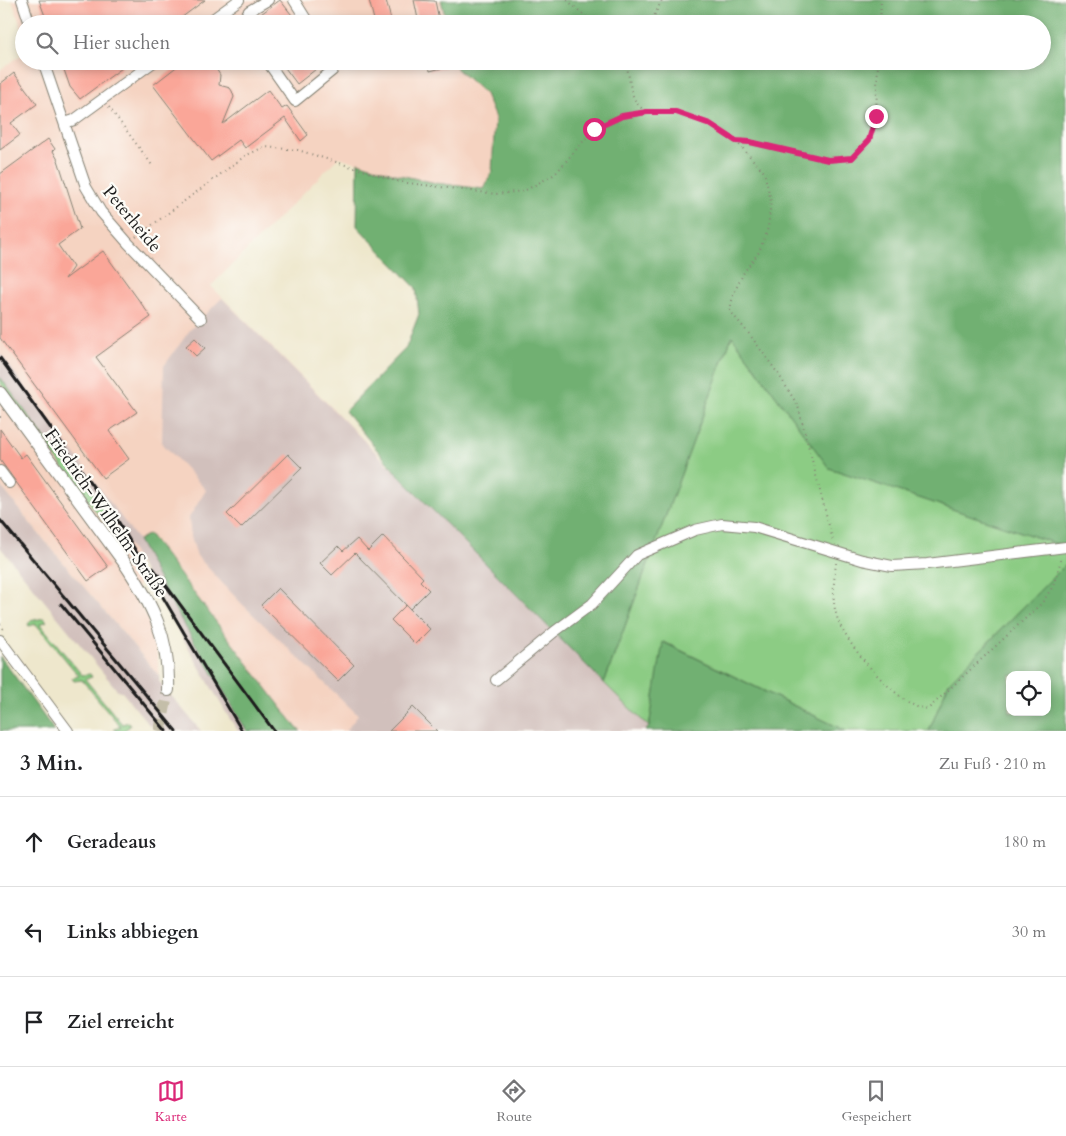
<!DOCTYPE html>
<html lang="de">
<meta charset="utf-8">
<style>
body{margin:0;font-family:Cardo,serif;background:#f6f6f6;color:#202124}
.controls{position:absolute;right:15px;bottom:15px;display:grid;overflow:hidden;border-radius:10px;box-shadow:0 2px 8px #0003}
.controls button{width:45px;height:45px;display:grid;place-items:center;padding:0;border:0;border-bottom:1px solid #e0e0e0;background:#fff;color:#202124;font:25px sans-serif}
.stop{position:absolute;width:15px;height:15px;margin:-11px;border:4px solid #db2777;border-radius:50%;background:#fff}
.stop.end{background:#db2777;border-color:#fff;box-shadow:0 1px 5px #0008}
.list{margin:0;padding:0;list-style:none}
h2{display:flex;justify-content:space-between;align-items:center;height:65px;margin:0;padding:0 20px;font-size:21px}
h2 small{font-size:16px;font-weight:400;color:#757577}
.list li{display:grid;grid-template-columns:32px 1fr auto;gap:15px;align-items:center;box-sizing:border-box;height:90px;padding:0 20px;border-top:1px solid #e0e0e0}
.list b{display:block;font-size:19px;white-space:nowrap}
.list em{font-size:16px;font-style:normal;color:#757577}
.icon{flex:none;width:28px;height:28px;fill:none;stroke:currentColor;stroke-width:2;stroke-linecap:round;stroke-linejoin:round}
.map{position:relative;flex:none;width:1066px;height:731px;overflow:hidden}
.search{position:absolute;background:#fff;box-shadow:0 2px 8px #0003;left:15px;right:15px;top:15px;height:55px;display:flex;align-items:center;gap:12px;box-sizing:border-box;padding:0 18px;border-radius:28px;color:#757577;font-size:19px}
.sheet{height:335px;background:#fff}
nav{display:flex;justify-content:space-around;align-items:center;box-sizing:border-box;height:70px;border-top:1px solid #e0e0e0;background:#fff;font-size:14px;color:#757577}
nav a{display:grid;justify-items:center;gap:2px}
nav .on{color:#db2777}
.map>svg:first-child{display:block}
.built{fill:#f5d3c1}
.industrial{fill:#d1c0bc}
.green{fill:#8ccc84;stroke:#547450}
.forest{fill:#71b072;stroke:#466647;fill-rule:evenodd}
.building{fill:#faa698}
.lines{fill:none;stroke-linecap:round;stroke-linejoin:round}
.major-tunnel{stroke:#c4bea9;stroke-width:12;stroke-dasharray:12 6;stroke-linecap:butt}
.minor-casing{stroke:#858274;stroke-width:12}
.major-casing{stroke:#858274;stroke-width:14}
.path{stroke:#858274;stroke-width:2;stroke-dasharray:1 4;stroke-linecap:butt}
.minor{stroke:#fff;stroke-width:10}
.major{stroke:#fff;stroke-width:12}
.rail{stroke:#1c1c1c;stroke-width:3}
.route{stroke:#db2777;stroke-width:6}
.labels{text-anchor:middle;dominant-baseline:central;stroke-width:4.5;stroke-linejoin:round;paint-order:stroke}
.street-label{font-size:18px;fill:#1c1c1c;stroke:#fdfcf7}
</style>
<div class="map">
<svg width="1066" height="731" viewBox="0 0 1066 731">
<rect width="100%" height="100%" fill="#fdfcf7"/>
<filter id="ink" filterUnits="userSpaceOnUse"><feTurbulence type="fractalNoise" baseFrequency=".02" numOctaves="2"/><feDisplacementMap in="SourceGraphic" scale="10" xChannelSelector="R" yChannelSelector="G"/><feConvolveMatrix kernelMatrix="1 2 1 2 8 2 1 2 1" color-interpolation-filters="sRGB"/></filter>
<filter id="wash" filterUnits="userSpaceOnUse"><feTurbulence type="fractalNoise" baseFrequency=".0096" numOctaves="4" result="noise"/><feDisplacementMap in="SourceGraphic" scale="20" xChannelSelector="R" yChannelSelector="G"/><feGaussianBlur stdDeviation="1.12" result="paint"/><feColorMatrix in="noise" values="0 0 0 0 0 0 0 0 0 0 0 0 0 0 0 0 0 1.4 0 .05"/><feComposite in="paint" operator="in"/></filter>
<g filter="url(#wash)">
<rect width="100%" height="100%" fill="#eee7cc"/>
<!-- built -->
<g class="built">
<polygon points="12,0 441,0 447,24 24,24 24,35"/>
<polygon points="24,53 24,61 455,61 457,69 485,94 495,118 492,171 484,189 436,183 394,174 339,157 211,286 649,727 646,731 300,731 138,540 138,600 148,620 155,639 160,677 34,528 0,485 0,70"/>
</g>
<!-- industrial -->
<g class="industrial">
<polygon points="222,298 649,727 645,731 346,731 358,715 240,602 197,556 191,537 189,518 206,490 162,443 164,366 190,330"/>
<polygon points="0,353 138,540 169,599 247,731 238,731 228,716 116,523 87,485 44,437 0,377"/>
<polygon points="0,485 34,528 160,677 159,681 201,731 158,731 152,724 151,727 122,692 118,691 0,547"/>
</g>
<!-- green -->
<g class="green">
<polygon points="732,336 829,468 1066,547 1066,564 949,682 929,731 846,731 664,642 649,727 604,683"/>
<polygon points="0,377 44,437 87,485 116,523 108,528 0,383"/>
<polygon points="44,618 47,621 40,624 82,675 90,674 92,677 85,679 122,724 129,722 130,726 123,731 115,731 114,729 121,727 82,680 74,681 72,678 79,676 36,624 29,626 28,625 30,621"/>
</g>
<!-- forest -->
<g class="forest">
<polygon points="441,0 1066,0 1066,547 829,468 732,336 604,683 398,475 345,411 406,348 419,314 416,288 357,226 358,162 395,174 436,183 484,189 492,171 495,118 485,94 457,69 455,61 1042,61 1042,24 447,24"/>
<polygon points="149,534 297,728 301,731 247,731 169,599 138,540"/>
<path d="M 1066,564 L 1066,731 L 929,731 L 949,682 ZM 1010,675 L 1047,675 L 1047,712 L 1010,712 Z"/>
<polygon points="663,642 846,731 645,731 649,727"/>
<polygon points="0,656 51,726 54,731 0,731"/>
</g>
<g id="blocks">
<!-- building -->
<g class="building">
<polygon points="39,0 205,0 173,24 48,24"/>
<polygon points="280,0 299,24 249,24 250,22"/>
<polygon points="369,0 386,0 392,24 375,24"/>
<polygon points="414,0 435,1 440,24 419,24"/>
<polygon points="61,61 118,61 122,68 80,99 70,87"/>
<polygon points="184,61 211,61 220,75 219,85 230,88 232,91 234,97 223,124 268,90 282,109 287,106 308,135 301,141 285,118 245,148 239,140 211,161 153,85"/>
<polygon points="280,61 325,61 325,62 297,84"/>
<polygon points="428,61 457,61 458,64 430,71"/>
<polygon points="14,73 37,104 11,123 20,135 0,150 0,84"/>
<polygon points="48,139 55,149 53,151 58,160 80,229 58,245 73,267 65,279 103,251 151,317 96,357 137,412 109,431 129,459 103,478 0,338 0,174"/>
<polygon points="195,338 205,348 196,356 186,346"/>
<polygon points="0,429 21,458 26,454 108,567 88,581 0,460"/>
<polygon points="288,454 302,468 241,528 227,514"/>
<polygon points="383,536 423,578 420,581 429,590 410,609 355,553 332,575 320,563 338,546 343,551 357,539 368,551"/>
<polygon points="278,588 354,665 338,681 261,605"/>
<polygon points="406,605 430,629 415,644 391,620"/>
<polygon points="413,707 437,731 389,731"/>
</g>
</g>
</g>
<g filter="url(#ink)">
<use href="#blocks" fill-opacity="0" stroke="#858274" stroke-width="1"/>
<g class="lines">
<!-- major-tunnel -->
<polyline class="major-tunnel" points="160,731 168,690"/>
<!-- minor casing -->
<g class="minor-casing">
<g id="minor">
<polyline points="22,0 30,24"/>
<polyline points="294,0 309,24"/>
<polyline points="206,24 239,0"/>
<polyline points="240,24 249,11 268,0"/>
<polyline points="43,61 86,187 101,212 128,243 201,319"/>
<polyline points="267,61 295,101 333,70 332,61"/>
<polyline points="65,123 74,120 155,61"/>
<polyline points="0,471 9,483"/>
<polyline points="0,640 68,731"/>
<polyline points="496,680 554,632 592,604 637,555 695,530 722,524 754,527 862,560 892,566 927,564 1066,547"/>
</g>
</g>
<!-- major casing -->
<g class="major-casing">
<path id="major" d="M 0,393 L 124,562 C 152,604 170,638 168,690"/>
</g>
<!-- path -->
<g class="path">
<polyline points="567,0 594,24"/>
<polyline points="650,24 662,0"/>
<polyline points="880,24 881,0"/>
<path d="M 625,61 C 632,80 627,101 647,112"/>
<polyline points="627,68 631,61"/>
<polyline points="109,107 152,165"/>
<polyline points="736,141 750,143 828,160 852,158 869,140 876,116 878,61"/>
<polyline points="136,237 245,156 264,147 298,150 400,182 496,194 524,191 555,174 594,129 622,116 647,112 676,112 710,124 736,141 764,172 771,201 768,228 759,252 744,272 733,295 730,311 750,335 779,375 798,406 833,541"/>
<polyline points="0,417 2,417"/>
<path d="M 836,563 C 834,581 831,602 838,620 C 847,645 889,693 914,705 C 918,707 923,708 928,709 L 1042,603 L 1053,586 L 1062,557"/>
<polyline points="0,624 5,631"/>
</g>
<!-- minor -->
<use href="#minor" class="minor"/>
<!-- major -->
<use href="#major" class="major"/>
<!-- rail -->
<g class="rail">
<polyline points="0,358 118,521 242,731"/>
<polyline points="0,520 176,731"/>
<polyline points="153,568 274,731"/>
<polyline points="61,604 166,731"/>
</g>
</g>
</g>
<g class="lines" filter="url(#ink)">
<!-- route -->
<polyline class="route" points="594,129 622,116 647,112 676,112 710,124 736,141 750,142 828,160 852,158 869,140 876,116"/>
</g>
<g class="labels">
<!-- street labels -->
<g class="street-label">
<text transform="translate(132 219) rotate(50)">Peterheide</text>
<text transform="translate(106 513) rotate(55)">Friedrich-Wilhelm-Straße</text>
</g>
</g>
</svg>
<div class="controls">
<button><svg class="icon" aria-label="locate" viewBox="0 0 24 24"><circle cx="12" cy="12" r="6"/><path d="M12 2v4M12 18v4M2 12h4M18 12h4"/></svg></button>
</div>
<div class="stop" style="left:594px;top:129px"></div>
<div class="stop end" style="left:876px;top:116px"></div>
<div class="search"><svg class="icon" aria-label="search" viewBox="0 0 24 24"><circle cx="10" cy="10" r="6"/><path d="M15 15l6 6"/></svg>Hier suchen</div>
</div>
<section class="sheet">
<h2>3 Min.<small>Zu Fuß · 210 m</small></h2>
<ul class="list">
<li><svg class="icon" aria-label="ahead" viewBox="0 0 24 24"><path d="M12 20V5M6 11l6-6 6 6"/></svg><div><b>Geradeaus</b></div><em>180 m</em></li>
<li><svg class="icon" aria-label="left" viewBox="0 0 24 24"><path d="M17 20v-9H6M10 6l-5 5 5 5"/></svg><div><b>Links abbiegen</b></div><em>30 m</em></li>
<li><svg class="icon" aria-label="arrive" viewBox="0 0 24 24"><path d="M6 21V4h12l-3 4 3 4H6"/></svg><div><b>Ziel erreicht</b></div></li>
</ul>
</section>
<nav>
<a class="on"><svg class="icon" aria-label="map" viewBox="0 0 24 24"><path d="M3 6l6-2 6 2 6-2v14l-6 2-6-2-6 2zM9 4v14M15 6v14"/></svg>Karte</a>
<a><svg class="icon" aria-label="directions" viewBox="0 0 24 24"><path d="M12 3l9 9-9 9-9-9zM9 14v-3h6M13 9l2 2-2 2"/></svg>Route</a>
<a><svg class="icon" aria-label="saved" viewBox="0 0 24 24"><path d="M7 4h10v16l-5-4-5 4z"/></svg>Gespeichert</a>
</nav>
